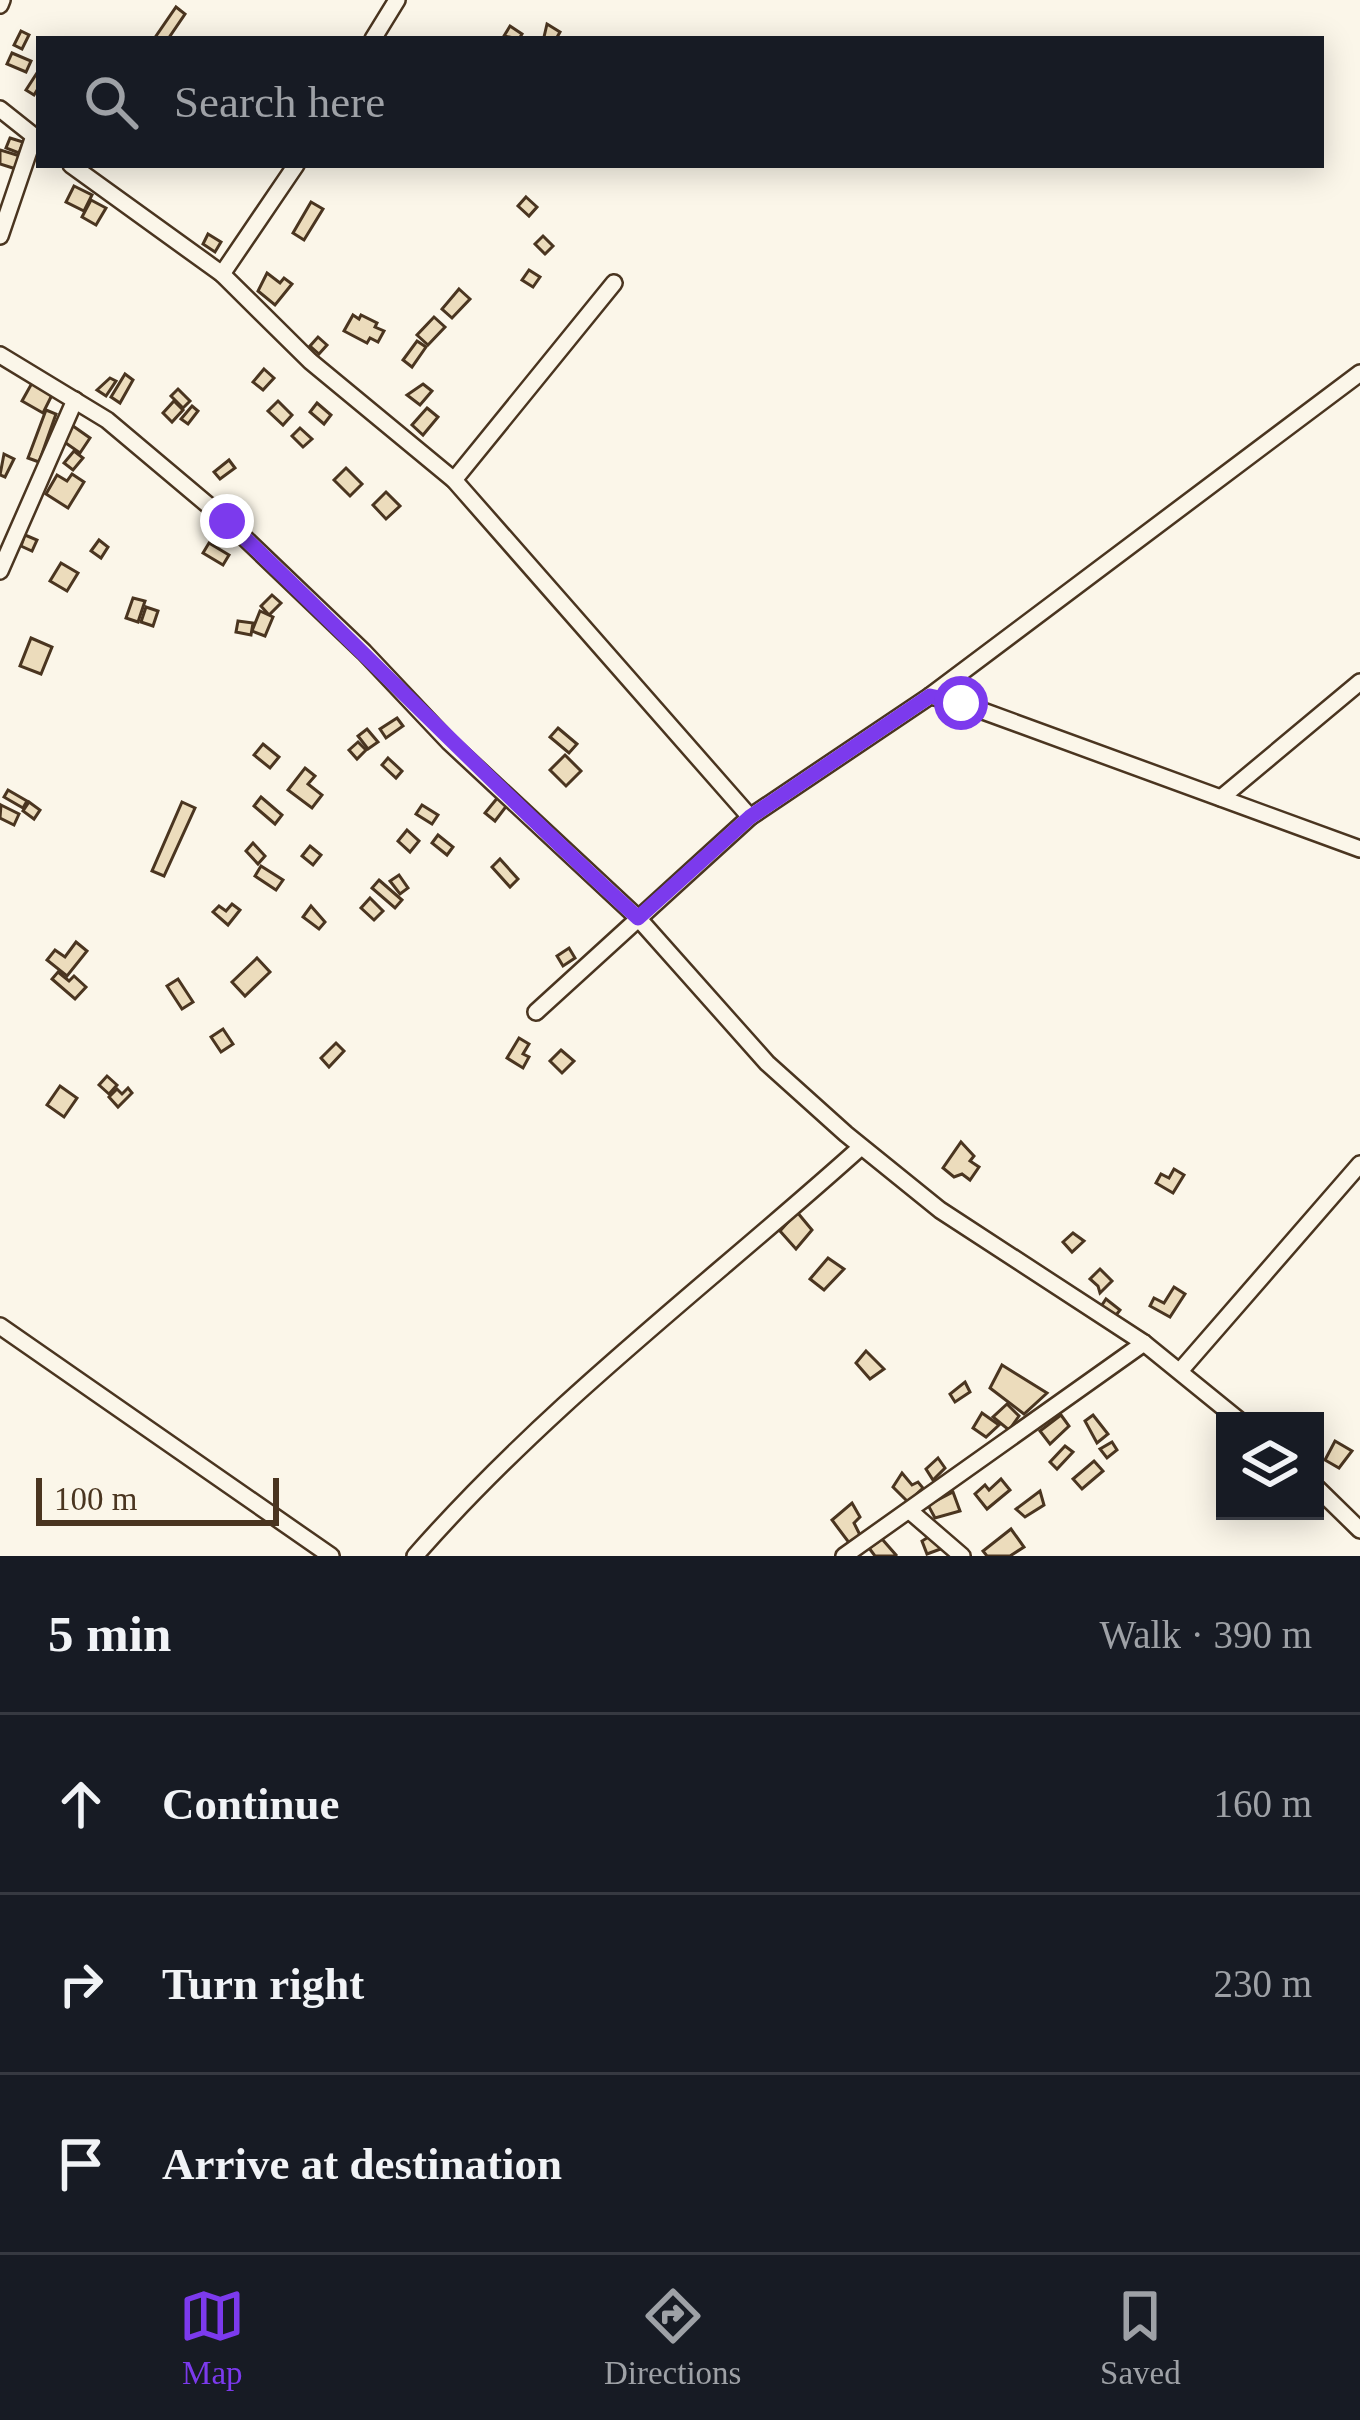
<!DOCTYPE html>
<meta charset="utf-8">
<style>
body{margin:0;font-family:"Times New Roman",serif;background:#20242c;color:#f1f3f6}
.controls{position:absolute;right:36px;bottom:36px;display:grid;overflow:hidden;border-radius:0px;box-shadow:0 6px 30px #0003}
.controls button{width:108px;height:108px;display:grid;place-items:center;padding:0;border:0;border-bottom:3px solid #363941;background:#171b24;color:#f1f3f6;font:60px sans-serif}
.scale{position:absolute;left:36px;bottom:30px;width:243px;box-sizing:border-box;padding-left:12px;border:6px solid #4a3520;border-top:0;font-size:33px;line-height:42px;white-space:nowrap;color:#4a3520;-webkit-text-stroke:9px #fbf6e9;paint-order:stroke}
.stop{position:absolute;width:36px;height:36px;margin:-27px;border:9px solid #7c3aed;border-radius:50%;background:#fff}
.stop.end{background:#7c3aed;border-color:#fff;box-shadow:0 3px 12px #0008}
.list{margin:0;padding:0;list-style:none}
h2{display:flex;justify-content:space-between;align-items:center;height:156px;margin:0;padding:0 48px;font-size:51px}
h2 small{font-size:39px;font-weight:400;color:#9ea1a6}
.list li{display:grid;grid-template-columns:78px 1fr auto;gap:36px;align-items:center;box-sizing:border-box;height:180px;padding:0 48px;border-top:3px solid #363941}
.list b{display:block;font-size:45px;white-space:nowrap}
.list em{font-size:39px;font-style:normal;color:#9ea1a6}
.icon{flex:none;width:66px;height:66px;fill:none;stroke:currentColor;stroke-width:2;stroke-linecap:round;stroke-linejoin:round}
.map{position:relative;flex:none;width:1360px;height:1556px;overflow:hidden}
.search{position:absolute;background:#171b24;box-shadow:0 6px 30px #0003;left:36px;right:36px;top:36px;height:132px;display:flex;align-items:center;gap:30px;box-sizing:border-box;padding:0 42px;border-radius:0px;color:#9ea1a6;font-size:45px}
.sheet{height:696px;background:#171b24}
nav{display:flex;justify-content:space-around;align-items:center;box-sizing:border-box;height:168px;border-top:3px solid #363941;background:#171b24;font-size:33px;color:#9ea1a6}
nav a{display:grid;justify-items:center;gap:6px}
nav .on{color:#7c3aed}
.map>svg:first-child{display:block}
.building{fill:#ecdcbc;stroke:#4a3520;stroke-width:3}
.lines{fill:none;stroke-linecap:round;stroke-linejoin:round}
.street-casing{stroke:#4a3520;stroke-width:20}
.street{stroke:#fbf6e9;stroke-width:15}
.route{stroke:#7c3aed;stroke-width:15}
</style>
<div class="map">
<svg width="1360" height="1556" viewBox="0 0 1360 1556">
<rect width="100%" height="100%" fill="#fbf6e9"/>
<!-- building -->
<g class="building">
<polygon points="176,7 185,14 168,39 154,39"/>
<polygon points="547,24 560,32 556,39 544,37"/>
<polygon points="510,26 522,34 519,39 504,36"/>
<polygon points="21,31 29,35 22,49 14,45"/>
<polygon points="12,53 31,61 26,72 7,64"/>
<polygon points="37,73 39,87 34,95 26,90"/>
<polygon points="10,138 23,142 19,153 6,148"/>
<polygon points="0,150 20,156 16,169 0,164"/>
<polygon points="74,186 92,195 84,211 66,202"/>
<polygon points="526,197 537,207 529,216 518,206"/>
<polygon points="91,200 106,208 96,225 82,217"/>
<polygon points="311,202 323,209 304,240 293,233"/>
<polygon points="208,234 221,242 215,252 203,244"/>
<polygon points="543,236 553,246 545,254 535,244"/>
<polygon points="529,270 540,277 533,287 522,280"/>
<polygon points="267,273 280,283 284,278 292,284 275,305 258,291"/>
<polygon points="459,289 470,299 452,318 442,309"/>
<polygon points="353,315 359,319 361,315 377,323 375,327 384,331 378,342 370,338 367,343 344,331"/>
<polygon points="434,317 445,327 428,345 417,335"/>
<polygon points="318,337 327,345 319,354 310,346"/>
<polygon points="417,341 426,347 412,367 403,360"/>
<polygon points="264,369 274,378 263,390 253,382"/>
<polygon points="125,374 133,380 120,403 111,397"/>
<polygon points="110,378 116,381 106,396 97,390"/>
<polygon points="32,383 52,395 43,413 22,401"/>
<polygon points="423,384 432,391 420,405 407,395"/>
<polygon points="178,389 190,401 183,408 171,396"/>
<polygon points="174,401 183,410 172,422 163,413"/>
<polygon points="278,401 292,415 283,425 268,411"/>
<polygon points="317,403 331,415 324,424 310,412"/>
<polygon points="192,406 198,411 188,424 181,419"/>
<polygon points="427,408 438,417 423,435 412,425"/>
<polygon points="46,410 56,414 39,462 28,458"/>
<polygon points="73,426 90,438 80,453 63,441"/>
<polygon points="300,428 312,439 303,447 292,436"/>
<polygon points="74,451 83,458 73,470 64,463"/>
<polygon points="4,454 14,459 5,477 0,475"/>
<polygon points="229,460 235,468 220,479 214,472"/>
<polygon points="346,468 362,484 350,496 334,480"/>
<polygon points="72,474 84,482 68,508 46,494 57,475 67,481"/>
<polygon points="386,492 400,506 386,519 373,505"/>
<polygon points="25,535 37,540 32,551 21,546"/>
<polygon points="99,540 108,547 101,558 91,551"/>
<polygon points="209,543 229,555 223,565 203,553"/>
<polygon points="61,563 78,573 67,591 50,581"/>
<polygon points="272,595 281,603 269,615 261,606"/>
<polygon points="133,598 145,601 138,622 126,618"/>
<polygon points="146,607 158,611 153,626 141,622"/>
<polygon points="260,611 273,617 265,636 252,631"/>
<polygon points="238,621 253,623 251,635 236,632"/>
<polygon points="31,638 52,647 41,674 20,666"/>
<polygon points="397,718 403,726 386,738 380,729"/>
<polygon points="558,728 577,744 569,753 550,737"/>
<polygon points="367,729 378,742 368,749 358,736"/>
<polygon points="358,742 366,750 357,759 349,750"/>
<polygon points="263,744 279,757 270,768 254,755"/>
<polygon points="565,755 581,771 566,786 550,770"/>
<polygon points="388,758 402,771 396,778 382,765"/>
<polygon points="305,768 315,776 308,784 322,795 312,808 288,790"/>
<polygon points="8,790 27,801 23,808 4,797"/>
<polygon points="499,796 508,804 495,821 485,813"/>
<polygon points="261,797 282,815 275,824 254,806"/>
<polygon points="29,802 40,810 34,819 23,811"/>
<polygon points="182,802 195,808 164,876 152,871"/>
<polygon points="1,805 19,814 14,825 0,818"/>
<polygon points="422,805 438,815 432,824 416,814"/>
<polygon points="407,830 419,841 410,852 398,841"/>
<polygon points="438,835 453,847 447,855 432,843"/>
<polygon points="253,843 265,856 258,864 246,851"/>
<polygon points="310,846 321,855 313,865 302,856"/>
<polygon points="500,859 518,879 510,887 492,867"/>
<polygon points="261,866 283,880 276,890 255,876"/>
<polygon points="399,875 408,888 400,894 390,881"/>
<polygon points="379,880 402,900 395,908 372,888"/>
<polygon points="370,898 383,911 374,920 361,908"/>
<polygon points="232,904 240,910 228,925 213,912 219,906 226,911"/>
<polygon points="311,906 325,922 319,929 303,917"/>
<polygon points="76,942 87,951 67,976 47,960 55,950 65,957"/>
<polygon points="569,948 575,958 563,966 557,956"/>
<polygon points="257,958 270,972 245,996 232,982"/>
<polygon points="58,972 69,981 74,976 86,987 75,999 52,979"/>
<polygon points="178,979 193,1002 182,1009 167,986"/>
<polygon points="223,1029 233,1044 221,1052 211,1037"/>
<polygon points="519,1038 529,1044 523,1054 529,1057 523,1068 507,1058"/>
<polygon points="336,1043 344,1051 329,1067 321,1058"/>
<polygon points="561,1050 574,1061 562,1073 550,1061"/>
<polygon points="107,1076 117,1085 109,1094 99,1085"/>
<polygon points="60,1086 77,1098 64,1117 47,1105"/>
<polygon points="128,1088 132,1093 118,1107 109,1097 117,1089 122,1094"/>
<polygon points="961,1142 974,1156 970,1161 979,1167 970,1180 962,1174 954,1177 943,1168"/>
<polygon points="1174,1169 1184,1175 1173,1193 1156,1183 1161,1174 1169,1178"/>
<polygon points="797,1212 812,1230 796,1249 780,1231"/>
<polygon points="1073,1233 1084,1241 1072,1252 1063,1242"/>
<polygon points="828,1258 844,1269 824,1290 810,1279"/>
<polygon points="1100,1269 1112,1281 1100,1293 1098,1286 1090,1279"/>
<polygon points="1174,1287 1185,1294 1170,1317 1150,1306 1154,1298 1164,1303"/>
<polygon points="1106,1299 1120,1310 1113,1319 1100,1308"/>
<polygon points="866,1351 884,1369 870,1379 856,1363"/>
<polygon points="1002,1365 1047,1393 1024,1414 990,1388"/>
<polygon points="965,1382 970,1392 955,1402 950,1394"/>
<polygon points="1007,1404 1019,1416 1009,1430 993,1417"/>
<polygon points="982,1413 999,1425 986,1437 973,1428"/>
<polygon points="1061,1415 1069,1426 1050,1444 1040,1431"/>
<polygon points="1093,1415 1108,1434 1097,1443 1085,1421"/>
<polygon points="1335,1441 1352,1451 1339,1468 1325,1460"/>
<polygon points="1112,1442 1117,1450 1107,1458 1100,1449"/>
<polygon points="1065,1446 1073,1452 1057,1469 1050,1462"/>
<polygon points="938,1458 945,1468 933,1480 926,1469"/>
<polygon points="1094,1461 1103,1471 1082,1489 1073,1479"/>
<polygon points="902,1473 912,1485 918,1482 923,1488 908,1502 893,1487"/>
<polygon points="1001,1479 1010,1490 987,1509 975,1494 985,1485 989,1490"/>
<polygon points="1040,1491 1044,1505 1025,1517 1016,1509"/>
<polygon points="953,1492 960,1511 935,1518 928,1505"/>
<polygon points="852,1503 860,1517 854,1523 860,1535 850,1544 832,1520"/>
<polygon points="1011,1529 1024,1547 1010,1556 987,1556 983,1551"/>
<polygon points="935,1533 946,1547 927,1554 922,1541"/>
<polygon points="882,1539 896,1555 895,1556 875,1556 869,1548"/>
</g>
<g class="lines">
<!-- street casing -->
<g class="street-casing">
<g id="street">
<polyline points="0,5 2,0"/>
<polyline points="373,39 397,0"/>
<polyline points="0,109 39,140"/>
<polyline points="71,165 222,274 310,361 454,480 750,817"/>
<polyline points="0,236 34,136"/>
<polyline points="222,274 296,165"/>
<polyline points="0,355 107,420 227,521 364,652 449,742 638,918 767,1063 846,1134 940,1210 1144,1343 1240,1421"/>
<polyline points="454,480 614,283"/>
<polyline points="0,571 75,400"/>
<polyline points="930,696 961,703 1360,849"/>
<polyline points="1221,798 1360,682"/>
<polyline points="536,1012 750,817 930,696 1360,373"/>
<polyline points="0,1326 331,1556"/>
<polyline points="1180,1371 1360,1164"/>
<polyline points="1315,1486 1360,1530"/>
<polyline points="911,1512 962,1556"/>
<path d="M 415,1556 C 549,1403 711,1282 861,1147"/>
<polyline points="844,1556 1144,1343"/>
</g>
</g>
<!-- street -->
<use href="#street" class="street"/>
</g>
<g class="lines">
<!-- route -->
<path class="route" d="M 227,521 C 365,653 497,789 638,918 L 750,817 L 930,696 L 961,703"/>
</g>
</svg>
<div class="controls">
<button><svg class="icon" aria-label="layers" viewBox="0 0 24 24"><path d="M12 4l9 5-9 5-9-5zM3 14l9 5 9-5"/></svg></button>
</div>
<div class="scale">100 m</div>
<div class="stop" style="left:961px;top:703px"></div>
<div class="stop end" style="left:227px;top:521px"></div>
<div class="search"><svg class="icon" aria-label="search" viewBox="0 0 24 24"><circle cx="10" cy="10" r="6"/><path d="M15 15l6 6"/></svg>Search here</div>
</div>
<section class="sheet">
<h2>5 min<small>Walk · 390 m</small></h2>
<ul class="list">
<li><svg class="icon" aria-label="ahead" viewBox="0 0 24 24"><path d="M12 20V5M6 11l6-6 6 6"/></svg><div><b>Continue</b></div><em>160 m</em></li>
<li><svg class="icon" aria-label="right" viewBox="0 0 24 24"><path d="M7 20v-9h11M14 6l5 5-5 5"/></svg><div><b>Turn right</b></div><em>230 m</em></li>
<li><svg class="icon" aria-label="arrive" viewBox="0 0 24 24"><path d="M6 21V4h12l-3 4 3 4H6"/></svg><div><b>Arrive at destination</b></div></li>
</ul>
</section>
<nav>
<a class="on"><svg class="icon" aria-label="map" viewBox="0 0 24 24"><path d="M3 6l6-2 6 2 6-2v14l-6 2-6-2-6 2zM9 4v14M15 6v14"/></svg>Map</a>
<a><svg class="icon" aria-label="directions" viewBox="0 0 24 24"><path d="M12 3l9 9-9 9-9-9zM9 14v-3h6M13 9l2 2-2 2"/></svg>Directions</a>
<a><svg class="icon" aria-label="saved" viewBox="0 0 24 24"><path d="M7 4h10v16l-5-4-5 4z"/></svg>Saved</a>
</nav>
